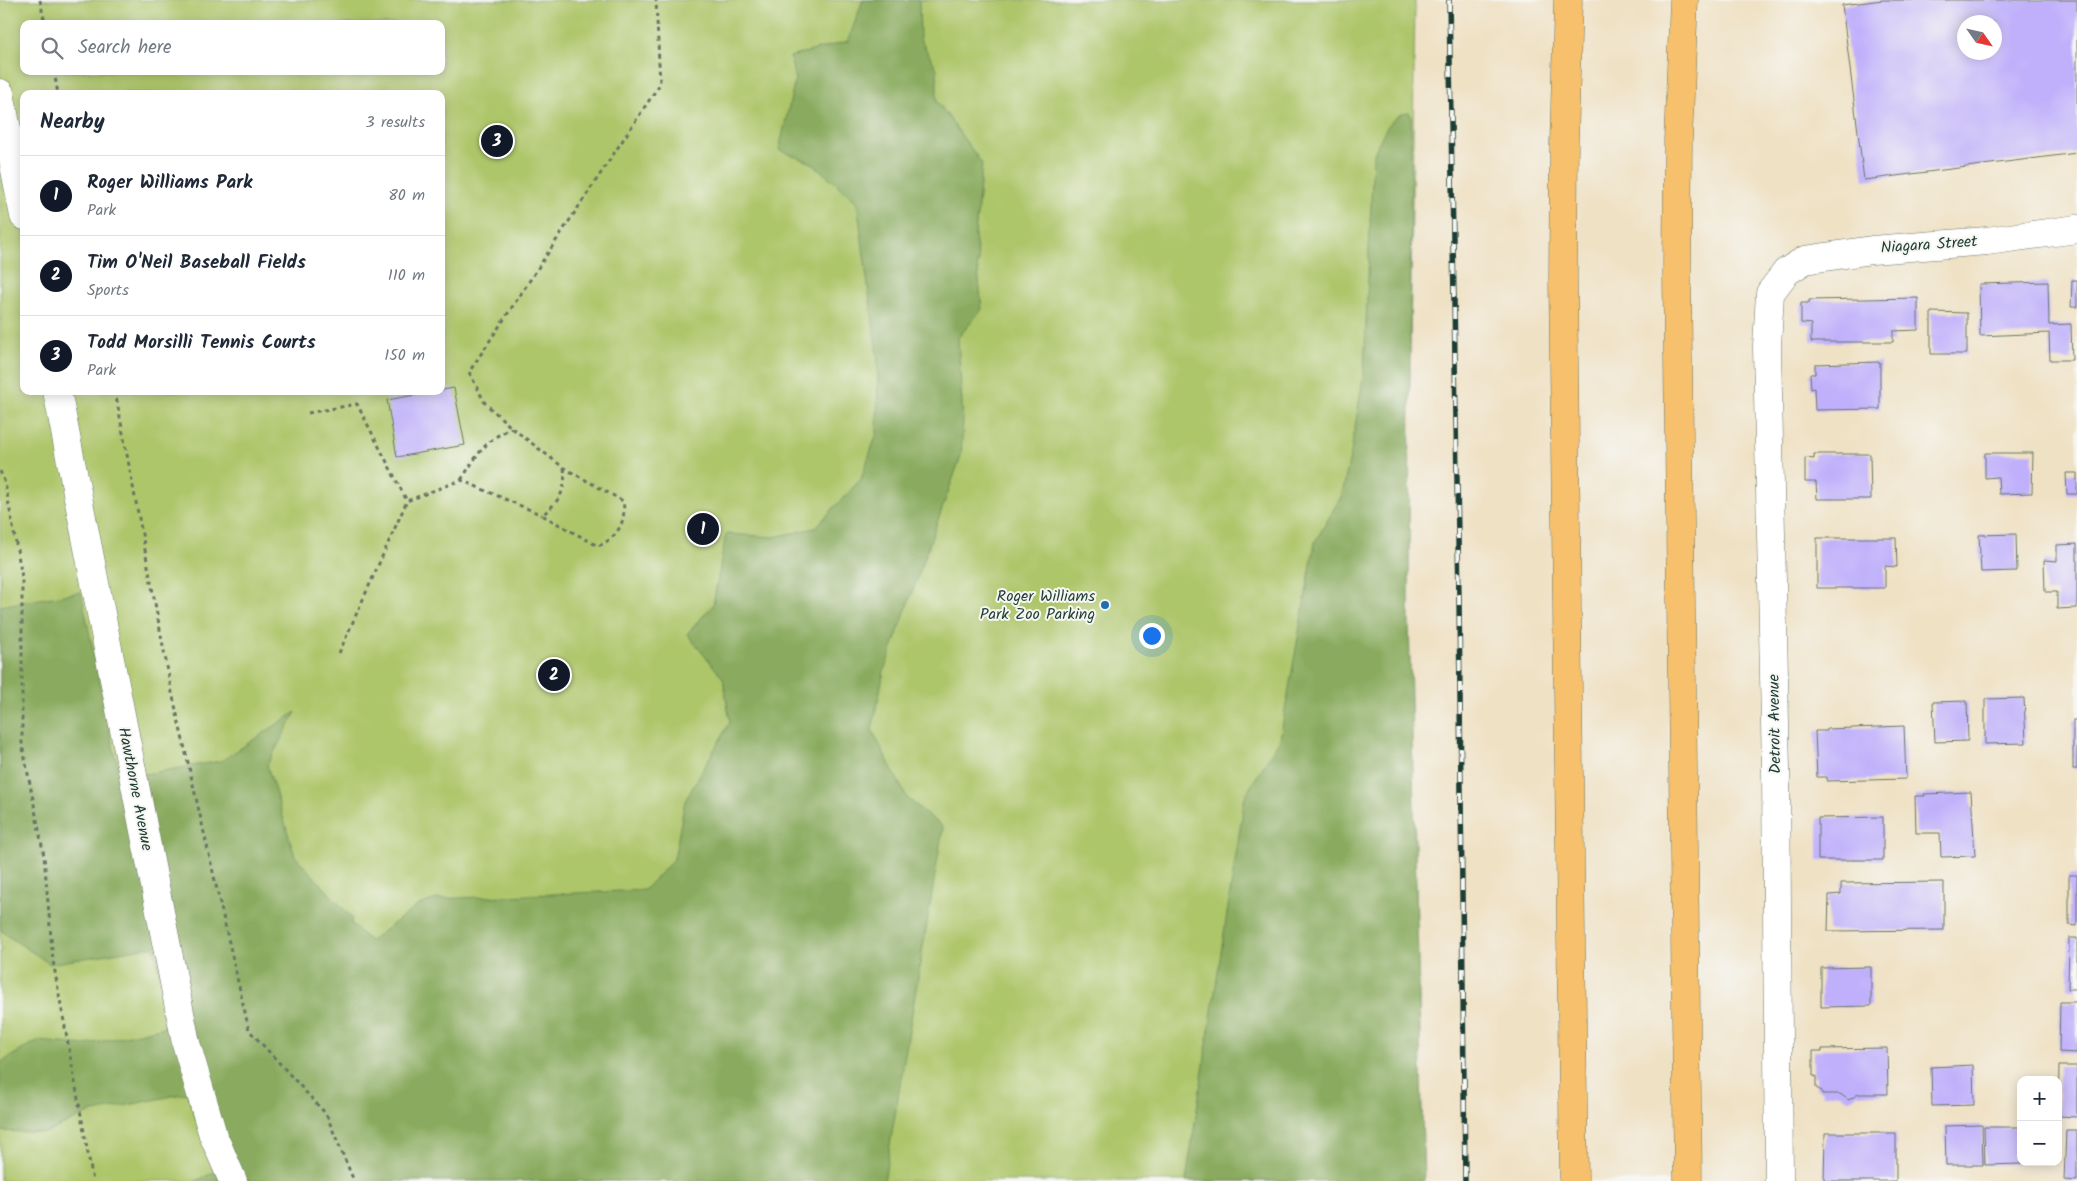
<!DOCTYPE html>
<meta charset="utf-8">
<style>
body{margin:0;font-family:Kalam,sans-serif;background:#f6f6f7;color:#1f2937}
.controls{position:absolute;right:15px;bottom:15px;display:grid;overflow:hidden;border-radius:10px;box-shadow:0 2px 12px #0003}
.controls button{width:45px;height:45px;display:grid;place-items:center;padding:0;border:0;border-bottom:1px solid #e0e1e3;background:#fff;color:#1f2937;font:25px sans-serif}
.compass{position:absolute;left:1957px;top:15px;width:45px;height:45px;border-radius:50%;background:#fff;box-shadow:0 2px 12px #0003;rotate:124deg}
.you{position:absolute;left:1151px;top:635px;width:18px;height:18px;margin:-12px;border:4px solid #fff;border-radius:50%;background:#1a73e8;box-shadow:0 0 0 8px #1a73e833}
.badge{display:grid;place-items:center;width:32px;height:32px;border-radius:50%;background:#111827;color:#fff;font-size:16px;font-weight:700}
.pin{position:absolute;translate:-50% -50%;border:2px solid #fff;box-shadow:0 1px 5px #0006}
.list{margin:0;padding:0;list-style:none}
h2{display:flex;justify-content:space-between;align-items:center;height:65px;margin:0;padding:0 20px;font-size:21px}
h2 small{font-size:16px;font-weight:400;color:#747a83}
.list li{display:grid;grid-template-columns:32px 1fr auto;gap:15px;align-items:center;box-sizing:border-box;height:80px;padding:0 20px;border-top:1px solid #e0e1e3}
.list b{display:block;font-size:19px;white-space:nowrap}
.list p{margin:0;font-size:16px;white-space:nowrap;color:#747a83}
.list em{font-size:16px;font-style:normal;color:#747a83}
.icon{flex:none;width:28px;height:28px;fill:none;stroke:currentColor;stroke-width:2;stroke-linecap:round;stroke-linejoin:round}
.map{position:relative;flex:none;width:2077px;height:1181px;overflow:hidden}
.search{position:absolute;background:#fff;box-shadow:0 2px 12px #0003;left:20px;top:20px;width:425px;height:55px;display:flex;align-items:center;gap:12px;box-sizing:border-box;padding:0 18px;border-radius:10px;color:#747a83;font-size:19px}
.panel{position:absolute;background:#fff;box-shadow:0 2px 12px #0003;left:20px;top:90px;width:425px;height:305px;border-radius:10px}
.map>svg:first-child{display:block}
.green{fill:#aec66b;stroke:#668250;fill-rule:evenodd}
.forest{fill:#8aab5f;stroke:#54744a}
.building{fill:#c0b0fb;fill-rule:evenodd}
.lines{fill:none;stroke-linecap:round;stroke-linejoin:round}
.minor-casing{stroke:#687666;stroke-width:29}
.highway-casing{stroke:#687666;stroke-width:29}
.path{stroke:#687666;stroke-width:3;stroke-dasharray:4 4;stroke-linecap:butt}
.minor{stroke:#fff;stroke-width:28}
.highway{stroke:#f7c06c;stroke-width:28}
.rail-casing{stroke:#1f3d34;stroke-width:5.5}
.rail{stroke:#f6f6f2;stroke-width:4;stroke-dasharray:11;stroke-linecap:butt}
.poi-dot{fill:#1f6fb2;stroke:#f6f6f2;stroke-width:2}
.labels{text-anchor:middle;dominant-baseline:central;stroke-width:4;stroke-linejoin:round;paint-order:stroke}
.street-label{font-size:16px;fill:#1f3d34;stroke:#f6f6f2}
.poi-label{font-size:16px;fill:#1f3d34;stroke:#f6f6f2;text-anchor:end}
</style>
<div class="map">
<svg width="2077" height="1181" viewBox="0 0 2077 1181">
<rect width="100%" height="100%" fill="#f6f6f2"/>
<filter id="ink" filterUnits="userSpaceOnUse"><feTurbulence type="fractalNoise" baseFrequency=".02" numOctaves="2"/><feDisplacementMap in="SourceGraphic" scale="10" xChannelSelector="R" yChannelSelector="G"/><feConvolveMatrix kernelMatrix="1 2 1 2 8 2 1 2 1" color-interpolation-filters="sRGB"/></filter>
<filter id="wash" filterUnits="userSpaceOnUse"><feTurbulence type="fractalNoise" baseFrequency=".0096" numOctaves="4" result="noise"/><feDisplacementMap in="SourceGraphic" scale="20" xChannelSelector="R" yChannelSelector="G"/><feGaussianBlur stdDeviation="1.12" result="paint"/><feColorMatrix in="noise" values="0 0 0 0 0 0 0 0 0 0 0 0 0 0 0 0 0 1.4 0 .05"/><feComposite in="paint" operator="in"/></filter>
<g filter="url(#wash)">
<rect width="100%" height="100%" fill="#efe1c4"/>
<!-- green -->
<path class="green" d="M 0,0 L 1415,0 L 1409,422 L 1274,1181 L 0,1181 ZM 24,24 L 441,24 L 441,71 L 24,71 ZM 24,94 L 441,94 L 441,391 L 24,391 Z"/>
<!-- forest -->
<g class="forest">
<polygon points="863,0 919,0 920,39 937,69 937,101 982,164 975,236 979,263 977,262 982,309 958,338 963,420 961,456 884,671 872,730 907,798 943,827 884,1181 195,1181 215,1172 187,1093 89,1113 46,1133 0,1131 0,1063 37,1041 86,1045 169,1026 154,946 50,964 8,936 0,929 0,606 81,592 114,752 122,778 221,761 296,712 267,765 295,856 352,918 351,924 370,941 419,905 437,899 644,890 674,859 685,801 730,722 723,678 687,634 713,605 726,534 774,537 815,528 861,479 877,433 878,362 857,202 812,163 779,150 795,80 790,57 848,41"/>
<path d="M 1409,112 L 1411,118 L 1409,621 L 1424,1181 L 1186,1181 L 1245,796 L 1280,739 L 1315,542 L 1342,495 L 1351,452 L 1364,371 L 1373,156 C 1381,139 1388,115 1409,112 Z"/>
</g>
<g id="blocks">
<!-- building -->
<g class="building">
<path d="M 1883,0 L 2077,0 L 2077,153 L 1864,180 L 1842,5 ZM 1964,22 L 1994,22 L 1994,52 L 1964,52 Z"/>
<polygon points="2072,280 2077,280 2077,307 2071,307"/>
<polygon points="2048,282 2049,325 2071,324 2072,360 2050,360 2049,333 1980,336 1979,284"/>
<polygon points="1918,298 1918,330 1893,331 1893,342 1811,342 1811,324 1801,323 1801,303 1809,303 1809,300"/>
<polygon points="1931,312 1967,313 1967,354 1931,354"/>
<polygon points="1880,362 1880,409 1815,410 1814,388 1811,389 1810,374 1815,374 1815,364"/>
<polygon points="454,388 465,445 397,457 387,400"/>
<polygon points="1985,453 2033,453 2032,493 1999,494 1998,477 1985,478"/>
<polygon points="1814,454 1870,454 1871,499 1817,499 1816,482 1805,482 1805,458 1814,459"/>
<polygon points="2066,473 2077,473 2077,494 2067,494"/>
<polygon points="2016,534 2017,571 1981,572 1979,535"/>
<polygon points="1817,538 1896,538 1897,567 1885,566 1885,588 1817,588"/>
<polygon points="2077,544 2077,608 2057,609 2057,592 2045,592 2044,560 2057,561 2057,545"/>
<polygon points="2024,698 2026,743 1985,744 1985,699"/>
<polygon points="1967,701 1968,741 1935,742 1933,702"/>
<rect x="2073" y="720" width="4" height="49"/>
<polygon points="1904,726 1906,779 1827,781 1827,777 1817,777 1815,731 1827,731 1827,729"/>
<polygon points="1971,792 1975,856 1941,857 1940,833 1916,833 1915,796 1925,796 1924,794"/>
<polygon points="1883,817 1883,860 1818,860 1818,818"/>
<polygon points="2069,875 2077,875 2077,926 2069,925"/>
<polygon points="1944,882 1944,930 1828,931 1829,895 1841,894 1841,883"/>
<polygon points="2069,938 2077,938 2077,989 2068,989"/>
<polygon points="1871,967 1871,1006 1821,1007 1821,968"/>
<polygon points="2060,1002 2077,1002 2077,1053 2059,1052"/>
<polygon points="1887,1048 1888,1094 1858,1094 1849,1100 1840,1094 1822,1094 1822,1091 1816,1088 1816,1076 1813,1076 1813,1051 1822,1051 1822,1049"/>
<polygon points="1973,1065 1974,1105 1932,1106 1931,1067"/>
<polygon points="2059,1066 2077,1066 2077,1117 2058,1116"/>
<polygon points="1982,1125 1983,1165 1946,1165 1945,1126"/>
<polygon points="1984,1127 2021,1127 2021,1164 1985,1165"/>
<polygon points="2066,1130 2077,1130 2077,1181 2064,1180"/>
<polygon points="1825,1133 1896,1133 1896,1181 1824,1181"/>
</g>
</g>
</g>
<g filter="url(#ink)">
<use href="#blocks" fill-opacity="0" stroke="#687666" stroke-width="1"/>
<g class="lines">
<!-- minor casing -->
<g class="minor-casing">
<g id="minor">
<polyline points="0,93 24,216"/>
<polyline points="57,391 186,1043 213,1135 233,1181"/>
<polyline points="1779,1181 1776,770 1767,346 1770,293 1786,272 1805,260 1872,250 1987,241 2077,229"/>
</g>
</g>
<!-- highway casing -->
<g class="highway-casing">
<g id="highway">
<polyline points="1568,0 1564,143 1563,279 1574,1181"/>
<polyline points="1684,0 1678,140 1677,274 1688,1181"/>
</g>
</g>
<!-- path -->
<g class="path">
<polyline points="40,0 45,24"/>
<polyline points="54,71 58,94"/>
<polyline points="115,391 171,688 249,1030 326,1114 354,1181"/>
<polyline points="308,413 357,404 407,501 461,480 542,515"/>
<path d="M 564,468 C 567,490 559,502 542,515 L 598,546 C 617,538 627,522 623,501 L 564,468 L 512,428 L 485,403 L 469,372 L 660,84 L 656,0"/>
<polyline points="0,471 5,483 22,577 22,743 44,856 53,961 93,1181"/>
<path d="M 461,480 C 477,456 484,440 512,428"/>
<polyline points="339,653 407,501"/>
</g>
<!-- minor -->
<use href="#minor" class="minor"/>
<!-- highway -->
<use href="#highway" class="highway"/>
<!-- rail casing -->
<g class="rail-casing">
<polyline id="rail" points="1449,0 1459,598 1465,1181"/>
</g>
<!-- rail -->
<use href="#rail" class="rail"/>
</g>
</g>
<!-- markers -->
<circle class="poi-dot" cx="1105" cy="605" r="5"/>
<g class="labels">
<!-- street labels -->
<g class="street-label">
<text transform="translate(1929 245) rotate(-4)">Niagara Street</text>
<text transform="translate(1775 724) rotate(-91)">Detroit Avenue</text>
<text transform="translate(135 789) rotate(79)">Hawthorne Avenue</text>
</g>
<!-- poi labels -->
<g class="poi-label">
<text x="1095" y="596">Roger Williams<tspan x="1095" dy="18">Park Zoo Parking</tspan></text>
</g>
</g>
</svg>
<div class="controls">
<button>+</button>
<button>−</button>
</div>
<svg class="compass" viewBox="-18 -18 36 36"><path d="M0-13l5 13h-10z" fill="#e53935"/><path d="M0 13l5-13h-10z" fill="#747a83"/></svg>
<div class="you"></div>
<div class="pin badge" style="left:703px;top:529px">1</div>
<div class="pin badge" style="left:554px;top:675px">2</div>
<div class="pin badge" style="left:497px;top:141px">3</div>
<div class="search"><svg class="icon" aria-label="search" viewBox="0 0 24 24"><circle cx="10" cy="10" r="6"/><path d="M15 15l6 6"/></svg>Search here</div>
<section class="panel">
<h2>Nearby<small>3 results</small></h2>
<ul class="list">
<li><span class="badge">1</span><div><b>Roger Williams Park</b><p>Park</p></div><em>80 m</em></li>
<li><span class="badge">2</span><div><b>Tim O'Neil Baseball Fields</b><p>Sports</p></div><em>110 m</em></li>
<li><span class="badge">3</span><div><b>Todd Morsilli Tennis Courts</b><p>Park</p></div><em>150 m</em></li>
</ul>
</section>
</div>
